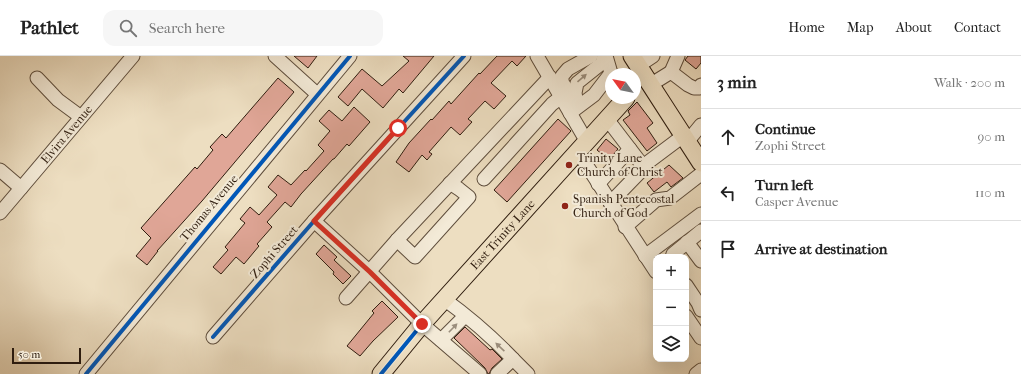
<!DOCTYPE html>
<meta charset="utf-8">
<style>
body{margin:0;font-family:"IM FELL French Canon",serif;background:#f6f6f6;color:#222}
.controls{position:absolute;right:12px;bottom:12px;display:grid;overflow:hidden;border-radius:8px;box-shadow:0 4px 16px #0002}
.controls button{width:36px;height:36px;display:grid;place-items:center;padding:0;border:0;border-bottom:1px solid #e0e0e0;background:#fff;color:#222;font:20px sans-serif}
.compass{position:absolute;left:605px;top:12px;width:36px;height:36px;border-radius:50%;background:#fff;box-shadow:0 4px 16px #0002;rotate:303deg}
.scale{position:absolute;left:12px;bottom:10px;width:69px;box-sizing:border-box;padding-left:4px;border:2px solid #2f1d0f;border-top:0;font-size:11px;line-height:14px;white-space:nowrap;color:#2f1d0f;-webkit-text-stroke:3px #f3ead7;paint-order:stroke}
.stop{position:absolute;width:12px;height:12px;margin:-9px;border:3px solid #d93025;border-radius:50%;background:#fff}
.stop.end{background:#d93025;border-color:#fff;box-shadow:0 1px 4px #0008}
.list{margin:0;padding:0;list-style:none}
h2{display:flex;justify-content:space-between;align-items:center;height:52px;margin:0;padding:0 16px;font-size:17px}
h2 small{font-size:13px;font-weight:400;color:#767676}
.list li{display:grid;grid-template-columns:26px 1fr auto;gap:12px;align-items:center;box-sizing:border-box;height:56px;padding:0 16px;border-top:1px solid #e0e0e0}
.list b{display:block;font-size:15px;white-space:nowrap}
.list p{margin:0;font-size:13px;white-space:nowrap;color:#767676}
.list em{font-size:13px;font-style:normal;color:#767676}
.icon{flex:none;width:22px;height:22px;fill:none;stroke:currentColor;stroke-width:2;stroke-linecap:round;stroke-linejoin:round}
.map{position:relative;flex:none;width:701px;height:318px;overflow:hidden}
header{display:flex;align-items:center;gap:24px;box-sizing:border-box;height:56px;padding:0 20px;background:#fff;border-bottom:1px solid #e0e0e0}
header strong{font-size:19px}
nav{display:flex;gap:22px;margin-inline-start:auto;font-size:14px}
.search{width:280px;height:36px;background:#f6f6f6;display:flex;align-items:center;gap:10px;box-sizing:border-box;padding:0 14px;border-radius:12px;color:#767676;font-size:15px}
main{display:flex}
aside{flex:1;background:#fff}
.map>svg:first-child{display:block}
.building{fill:#e0a697;stroke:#2f1d0f}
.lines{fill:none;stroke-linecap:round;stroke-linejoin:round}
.minor-casing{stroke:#5e4d3c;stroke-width:15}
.major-casing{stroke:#2f1d0f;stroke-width:19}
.minor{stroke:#f3ead7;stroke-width:13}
.major{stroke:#eddec1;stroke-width:17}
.cycleway-casing{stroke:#f3ead7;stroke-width:6}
.cycleway{stroke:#0057b8;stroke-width:4}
.oneway{fill:#9b8e7d}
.route{stroke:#d93025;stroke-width:5}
.poi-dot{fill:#8f2418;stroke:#f3ead7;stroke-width:1.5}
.labels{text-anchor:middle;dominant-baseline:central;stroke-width:4;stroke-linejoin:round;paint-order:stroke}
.street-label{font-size:12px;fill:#2f1d0f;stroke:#f3ead7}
.poi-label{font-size:12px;fill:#2f1d0f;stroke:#f3ead7;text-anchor:start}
</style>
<header>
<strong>Pathlet</strong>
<div class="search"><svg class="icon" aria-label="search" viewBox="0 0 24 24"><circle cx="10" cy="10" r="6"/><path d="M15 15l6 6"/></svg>Search here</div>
<nav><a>Home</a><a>Map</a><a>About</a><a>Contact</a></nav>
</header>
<main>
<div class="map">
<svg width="701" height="318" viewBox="0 0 701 318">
<rect width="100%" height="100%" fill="#eddec1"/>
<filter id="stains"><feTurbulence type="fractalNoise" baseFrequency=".005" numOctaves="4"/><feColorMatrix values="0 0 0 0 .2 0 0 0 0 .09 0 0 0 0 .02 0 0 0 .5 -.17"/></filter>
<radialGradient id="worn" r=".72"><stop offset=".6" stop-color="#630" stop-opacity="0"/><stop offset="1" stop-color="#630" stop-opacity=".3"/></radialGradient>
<!-- building -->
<g class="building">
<polygon points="294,0 317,0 308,12"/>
<polygon points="403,0 434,0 403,37 399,33 383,52 362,33 348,50 338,41 362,13 382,30 409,5"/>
<polygon points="497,0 526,0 517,10 512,5 491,27 506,40 494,53 485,45 468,63 472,66 460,79 451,71 429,96 432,98 427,104 422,99 409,116 396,106 409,87 431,63 432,64 449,45 451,48 479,17 480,18"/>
<polygon points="688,0 701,0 701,7 696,13 685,4"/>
<polygon points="278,22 294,36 202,145 157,195 158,195 147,209 136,200 151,182 141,172 195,111 197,113 213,94 210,91 222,78 226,82"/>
<polygon points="637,46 653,67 647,72 657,87 647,95 623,64 630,59 628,55"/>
<polygon points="354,51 370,66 349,90 347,88 334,103 333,103 301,138 291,151 285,146 267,166 272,171 257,188 259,190 244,208 236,201 221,218 213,211 228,194 225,191 245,167 240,163 250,151 259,159 277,139 268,131 278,119 291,129 305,114 306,115 324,95 318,89 330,75 319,65 329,54 342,65"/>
<polygon points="558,63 571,75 507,146 494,134"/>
<polygon points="606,83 618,93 609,104 597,94"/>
<polygon points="669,109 683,122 671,131 667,126 654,136 647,127"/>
<polygon points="324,189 337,201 334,204 351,220 343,228 333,218 334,216 316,198"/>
<polygon points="382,245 398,261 373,285 360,300 347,290 374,257 372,255"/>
<polygon points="465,271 490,294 492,293 502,303 492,312 489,318 488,318 485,312 454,282"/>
</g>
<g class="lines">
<!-- minor casing -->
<g class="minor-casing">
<g id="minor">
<polyline points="275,0 317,38"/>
<polyline points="537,0 587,86"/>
<polyline points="638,10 653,0"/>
<polyline points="671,16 678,0"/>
<polyline points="37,22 58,44 81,61"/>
<polyline points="650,29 671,16 688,29 694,32 699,32 701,29"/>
<polyline points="571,40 562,26 562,20 568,13 591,0"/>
<polyline points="577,48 575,37 577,27 602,7 604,0"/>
<polyline points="570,57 594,39 611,17 606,0"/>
<polyline points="607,63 643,110"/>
<polyline points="687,86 701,69"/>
<polyline points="578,96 656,216"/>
<polyline points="0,114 21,132"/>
<polyline points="484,123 552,48 561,41"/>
<polyline points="598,128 630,93"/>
<polyline points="610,147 642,114 643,110 683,80"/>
<path id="s1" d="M 0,157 L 133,0"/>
<polyline points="314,165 370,216 422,268 480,318"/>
<polyline points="625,171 656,144 670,142 701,118"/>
<polyline points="397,184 415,201 469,141 459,133 450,127"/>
<polyline points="687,186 701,205"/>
<polyline points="645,200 701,158"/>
<polyline points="672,201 673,198 701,175"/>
<polyline points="686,229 698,247 701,254"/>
<polyline points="346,242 397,184 550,21"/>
<path d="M 444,243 C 469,261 492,281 513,303 L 497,318"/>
<polyline points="686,260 701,282"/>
<polyline points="213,281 314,165 464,0"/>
<polyline points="441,284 465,260"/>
<polyline points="513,303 528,318"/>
<polyline points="86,318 350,0"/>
<polyline points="696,318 701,314"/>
</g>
</g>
<!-- major casing -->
<g class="major-casing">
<g id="major">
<polyline points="632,0 701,107"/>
<path id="s2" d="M 381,318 L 422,268 L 626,42"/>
</g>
</g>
<!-- minor -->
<use href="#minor" class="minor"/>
<!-- major -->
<use href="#major" class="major"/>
<!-- cycleway casing -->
<g class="cycleway-casing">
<g id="cycleway">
<polyline points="213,281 314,165 464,0"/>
<polyline points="86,318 350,0"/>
<polyline points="381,318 422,268"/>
</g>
</g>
<!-- cycleway -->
<use href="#cycleway" class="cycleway"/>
</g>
<!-- one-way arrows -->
<defs><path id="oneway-solid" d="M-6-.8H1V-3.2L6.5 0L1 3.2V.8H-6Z"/></defs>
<g class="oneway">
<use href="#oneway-solid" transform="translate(582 22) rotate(-41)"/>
<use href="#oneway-solid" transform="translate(453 272) rotate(-46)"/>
<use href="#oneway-solid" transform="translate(500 291) rotate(-137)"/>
</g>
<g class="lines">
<!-- route -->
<polyline class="route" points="398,72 314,165 370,216 422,268"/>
</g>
<!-- markers -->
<g class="poi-dot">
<circle cx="569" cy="109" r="4"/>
<circle cx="565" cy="150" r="4"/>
</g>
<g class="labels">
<!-- street labels -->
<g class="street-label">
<text stroke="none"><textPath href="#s1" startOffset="103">Elvira Avenue</textPath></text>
<text transform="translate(209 152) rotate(-50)">Thomas Avenue</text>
<text stroke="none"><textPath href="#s2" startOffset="185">East Trinity Lane</textPath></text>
<text transform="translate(274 196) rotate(-49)">Zophi Street</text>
</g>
<!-- poi labels -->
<g class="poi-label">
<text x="577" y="102">Trinity Lane<tspan x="577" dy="14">Church of Christ</tspan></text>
<text x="573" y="143">Spanish Pentecostal<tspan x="573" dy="14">Church of God</tspan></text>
</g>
</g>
<rect width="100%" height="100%" filter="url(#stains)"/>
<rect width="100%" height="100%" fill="url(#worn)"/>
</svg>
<div class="controls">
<button>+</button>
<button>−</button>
<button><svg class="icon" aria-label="layers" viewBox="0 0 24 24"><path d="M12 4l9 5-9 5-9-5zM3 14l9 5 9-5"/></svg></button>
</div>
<svg class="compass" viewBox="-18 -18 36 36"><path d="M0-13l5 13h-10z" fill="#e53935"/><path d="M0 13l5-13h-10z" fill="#767676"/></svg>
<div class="scale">50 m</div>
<div class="stop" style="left:398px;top:72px"></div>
<div class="stop end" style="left:422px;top:268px"></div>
</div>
<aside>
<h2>3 min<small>Walk · 200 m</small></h2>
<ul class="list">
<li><svg class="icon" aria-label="ahead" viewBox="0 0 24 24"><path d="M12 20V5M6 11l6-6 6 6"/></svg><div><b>Continue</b><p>Zophi Street</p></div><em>90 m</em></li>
<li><svg class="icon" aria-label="left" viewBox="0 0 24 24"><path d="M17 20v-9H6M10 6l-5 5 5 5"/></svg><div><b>Turn left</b><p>Casper Avenue</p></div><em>110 m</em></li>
<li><svg class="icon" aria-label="arrive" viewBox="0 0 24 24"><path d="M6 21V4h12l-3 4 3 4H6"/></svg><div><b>Arrive at destination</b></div></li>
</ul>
</aside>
</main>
